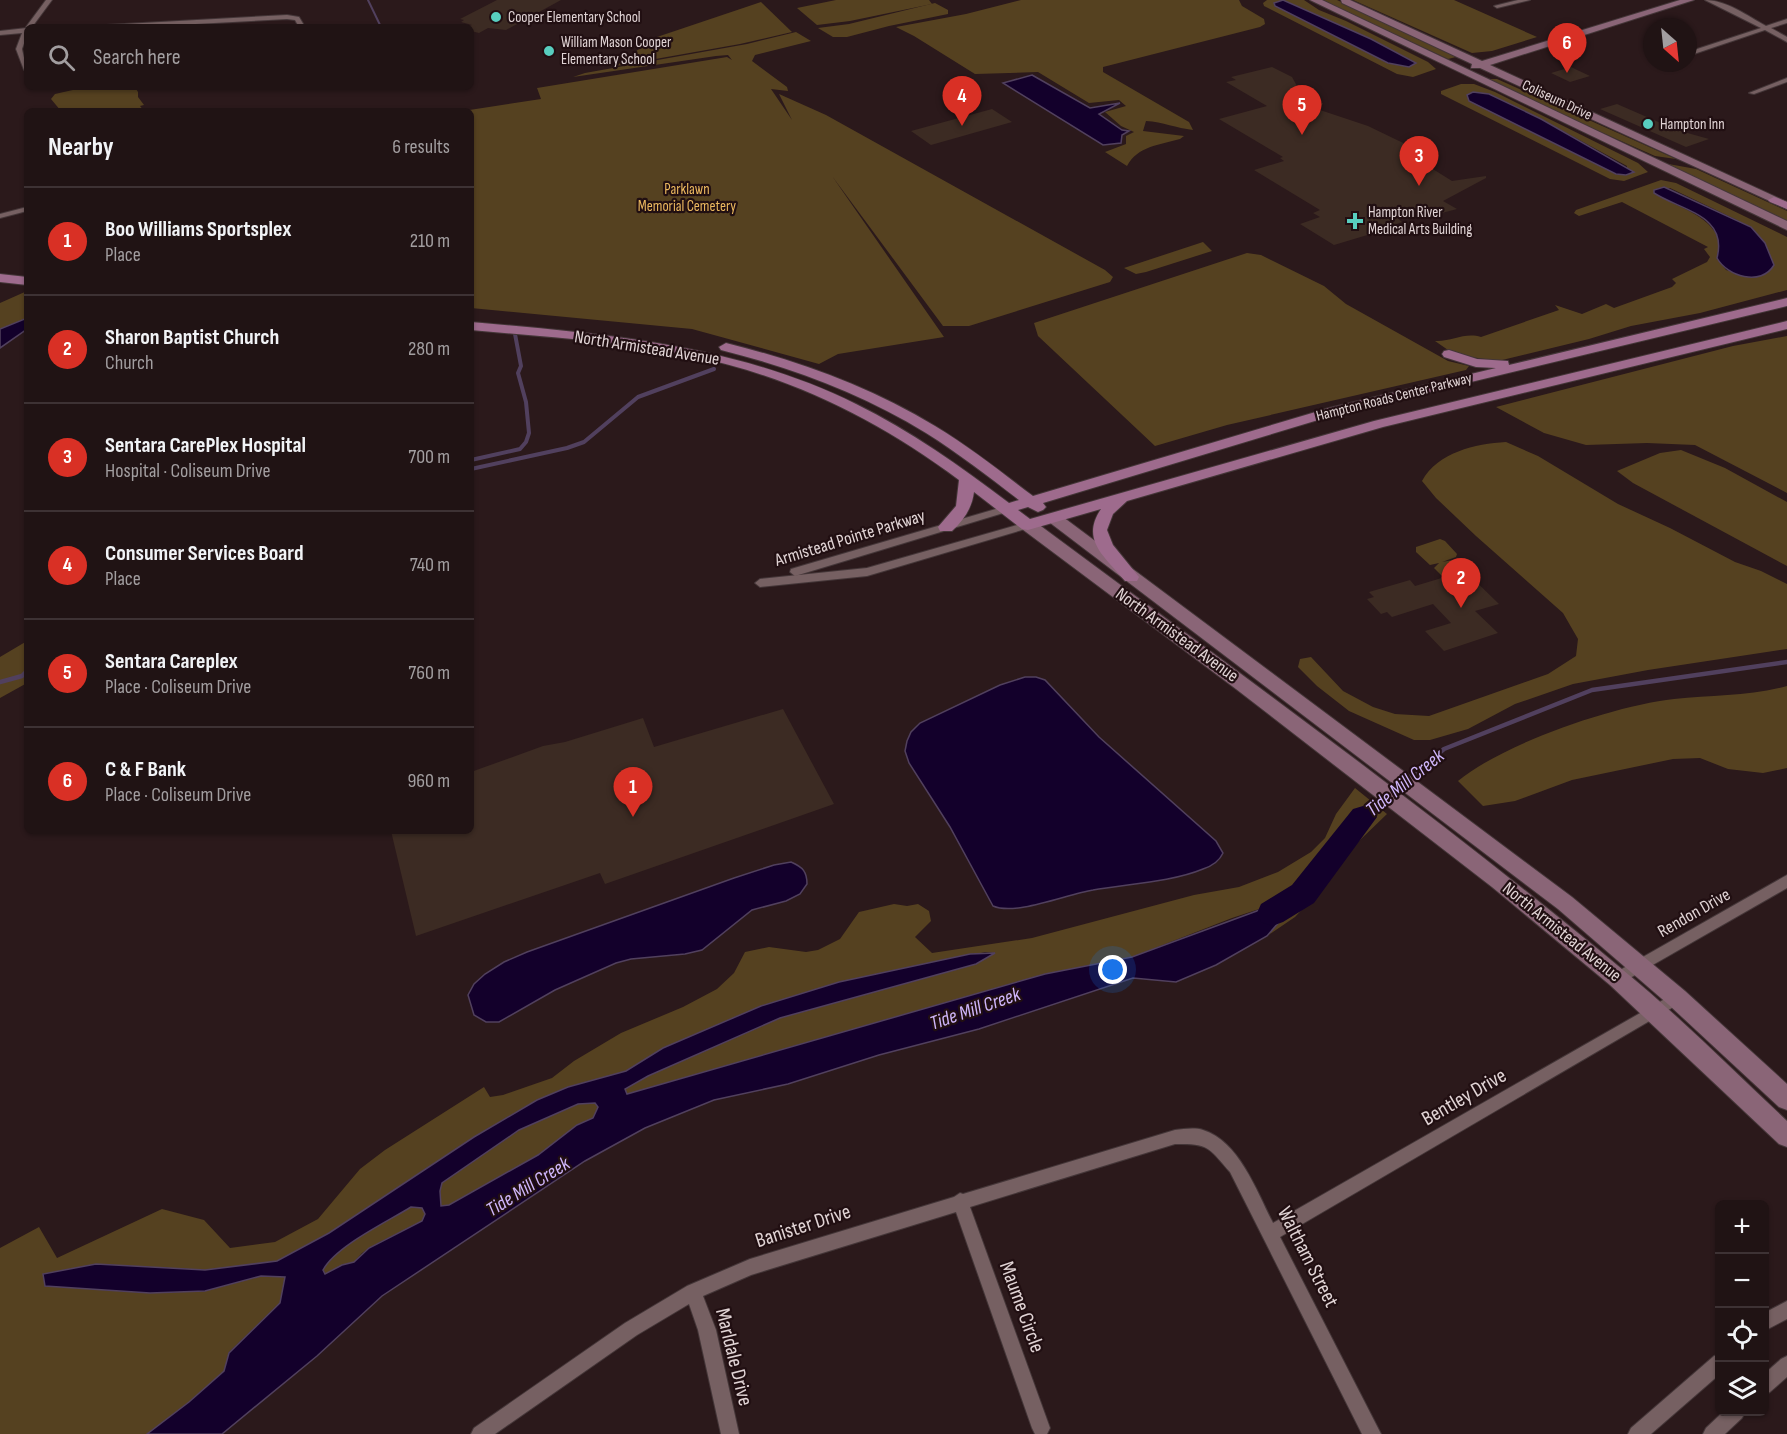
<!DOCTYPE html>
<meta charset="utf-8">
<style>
body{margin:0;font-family:"Sofia Sans Condensed",sans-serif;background:#2d2022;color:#f1f3f6}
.controls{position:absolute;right:18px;bottom:18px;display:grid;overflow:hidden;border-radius:9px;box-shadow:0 2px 4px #0004}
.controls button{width:54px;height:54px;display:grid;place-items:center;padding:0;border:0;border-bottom:2px solid #3d3234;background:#201314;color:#f1f3f6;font:30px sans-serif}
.compass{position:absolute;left:1643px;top:18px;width:54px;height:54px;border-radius:50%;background:#201314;box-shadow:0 2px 4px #0004;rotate:153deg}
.you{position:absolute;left:1113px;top:970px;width:21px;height:21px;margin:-15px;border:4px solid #fff;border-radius:50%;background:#1a73e8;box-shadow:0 0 0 9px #1a73e833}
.badge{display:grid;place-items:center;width:39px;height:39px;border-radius:50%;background:#d93025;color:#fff;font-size:20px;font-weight:700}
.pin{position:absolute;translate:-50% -50px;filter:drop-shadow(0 2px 3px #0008)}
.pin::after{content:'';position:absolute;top:32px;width:21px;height:18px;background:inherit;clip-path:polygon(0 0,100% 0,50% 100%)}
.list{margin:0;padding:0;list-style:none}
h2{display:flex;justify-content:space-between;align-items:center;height:78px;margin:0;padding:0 24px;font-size:26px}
h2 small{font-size:20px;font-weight:400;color:#a29ea0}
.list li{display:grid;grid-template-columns:39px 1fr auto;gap:18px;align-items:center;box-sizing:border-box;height:108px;padding:0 24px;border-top:2px solid #3d3234}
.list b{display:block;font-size:22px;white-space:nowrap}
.list p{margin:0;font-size:20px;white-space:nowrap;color:#a29ea0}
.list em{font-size:20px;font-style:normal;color:#a29ea0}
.icon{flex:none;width:33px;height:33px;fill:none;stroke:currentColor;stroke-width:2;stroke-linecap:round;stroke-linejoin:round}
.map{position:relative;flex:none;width:1787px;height:1434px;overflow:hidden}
.search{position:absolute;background:#201314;box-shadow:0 2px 4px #0004;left:24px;top:24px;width:450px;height:66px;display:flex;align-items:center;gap:15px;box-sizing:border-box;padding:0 21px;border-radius:9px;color:#a29ea0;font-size:22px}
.panel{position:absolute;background:#201314;box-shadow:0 2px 4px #0004;left:24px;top:108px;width:450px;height:726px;border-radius:9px}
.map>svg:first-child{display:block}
.green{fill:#554120;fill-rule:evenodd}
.water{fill:#13002b;stroke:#51405e;stroke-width:1.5;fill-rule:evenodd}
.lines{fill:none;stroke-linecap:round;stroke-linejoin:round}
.stream-far2{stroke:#51405e;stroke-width:2}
.stream-far1{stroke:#51405e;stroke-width:4}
.stream{stroke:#51405e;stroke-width:4.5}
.river{fill:#13002b;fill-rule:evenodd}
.building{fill:#3c2b23}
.street-casing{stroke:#443638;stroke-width:2}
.secondary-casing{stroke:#443638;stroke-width:2}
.primary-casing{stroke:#443638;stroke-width:2}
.street{fill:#766062;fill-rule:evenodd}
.secondary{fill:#8a6577;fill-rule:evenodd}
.primary{fill:#9e6b8d;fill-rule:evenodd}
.poi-dot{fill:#58cebf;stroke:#210f12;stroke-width:2}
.labels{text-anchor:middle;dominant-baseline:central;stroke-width:4.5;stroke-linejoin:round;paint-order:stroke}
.far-poi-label{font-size:15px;fill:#e1d4d5;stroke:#210f12;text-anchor:start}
.far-street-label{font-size:15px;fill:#e1d4d5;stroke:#210f12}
.far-park-label{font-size:15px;fill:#ecb95f;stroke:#210f12}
.street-label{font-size:18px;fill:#e1d4d5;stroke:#210f12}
.water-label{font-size:20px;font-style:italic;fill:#cfb6fb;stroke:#210f12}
.near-street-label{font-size:21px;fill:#e1d4d5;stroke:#210f12}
</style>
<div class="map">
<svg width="1787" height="1434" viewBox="0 0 1787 1434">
<rect width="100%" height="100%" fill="#2b191b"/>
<!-- green -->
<g class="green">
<polygon points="836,0 929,0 932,4 850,21 817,25 797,8"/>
<path d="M 1021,0 L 1239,0 L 1242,6 L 1264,19 L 1265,24 L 1260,27 L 1103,67 L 1103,72 L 1189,122 L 1193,130 C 1176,128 1163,122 1146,121 L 1143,131 L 1184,136 L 1180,139 C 1159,145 1138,146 1127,166 L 1105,152 L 1126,144 L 1126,136 L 1134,132 L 1121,126 L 1105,112 L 1126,106 L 1119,100 L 1089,103 L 1038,72 L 975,74 L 914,36 L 896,27 L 966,14 Z"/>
<path d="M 1267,0 L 1304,0 L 1319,10 L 1346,21 L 1428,62 L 1436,69 L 1413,77 L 1397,74 L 1264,6 L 1263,3 ZM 1283,0 L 1371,39 L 1413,61 L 1409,67 L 1388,63 L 1274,3 Z"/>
<polygon points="1321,0 1337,0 1456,57 1448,59"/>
<polygon points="1353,0 1454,0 1537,37 1492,51 1472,53"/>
<polygon points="761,2 792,32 740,44 616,66 654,38"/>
<polygon points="935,3 948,10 948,14 889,26 847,37 833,37 818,28 849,24"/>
<polygon points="796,32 811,41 755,55 752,61 787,87 788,91 771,89 792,120 779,94 826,115 1105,270 1113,277 1110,282 969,326 943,326 832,176 944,337 838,354 819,364 692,329 471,308 471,111 463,111 541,99 537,88 727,57 732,60 728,55 716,56 573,77 585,73 747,44"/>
<polygon points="1489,79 1497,79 1676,159 1655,156 1522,97"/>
<path d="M 1461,84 L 1474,84 L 1495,92 L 1638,163 L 1648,172 L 1624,181 L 1610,179 L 1441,94 L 1441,91 ZM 1473,92 L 1489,94 L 1541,119 L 1627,166 L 1626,175 L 1616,174 L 1469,101 Z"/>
<polygon points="86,87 135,87 138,92 138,97 144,105 140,106 144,111 61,111 51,99 55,94"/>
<polygon points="1663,163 1696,169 1787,211 1787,221"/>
<path d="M 1661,180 L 1676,183 L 1787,237 L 1787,290 L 1700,313 L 1631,326 L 1589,339 L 1498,361 L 1471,357 L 1448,350 L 1435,341 C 1452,342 1464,332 1481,337 L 1559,310 L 1555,305 L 1582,314 L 1606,304 L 1614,308 L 1672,287 L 1676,283 L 1672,279 L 1707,262 L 1710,257 L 1704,249 L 1708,247 L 1622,202 L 1579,216 L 1574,213 L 1576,210 ZM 1670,188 L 1739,221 L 1744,276 L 1726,270 L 1717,258 L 1720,241 C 1708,213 1678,208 1654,193 Z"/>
<polygon points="1203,242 1212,251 1146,272 1136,274 1124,268"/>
<polygon points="1247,253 1261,255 1324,286 1346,304 1448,361 1469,366 1466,370 1227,425 1155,446 1038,336 1034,323"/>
<polygon points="27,291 27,318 0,329 0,303"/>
<polygon points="1787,336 1787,493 1695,445 1647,443 1586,445 1544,433 1496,407 1733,346"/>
<path d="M 1506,442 L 1538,456 L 1618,504 L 1670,528 L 1735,562 L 1761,571 L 1787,584 L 1787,649 L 1648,670 L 1573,684 L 1515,704 L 1468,729 L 1430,740 L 1414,740 L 1349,711 L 1317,686 L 1298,667 L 1300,659 L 1311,657 L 1343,691 L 1373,707 L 1395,714 L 1429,716 L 1548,674 L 1576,656 L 1578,639 L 1563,613 L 1476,536 L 1436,498 L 1422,481 C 1438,452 1475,444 1506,442 Z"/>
<polygon points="1681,450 1725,468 1787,502 1787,566 1633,483 1617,471 1660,453"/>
<polygon points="1440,539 1445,541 1457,554 1456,557 1442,562 1453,560 1463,570 1442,576 1434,568 1439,563 1430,565 1416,552 1416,547"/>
<polygon points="27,641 27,683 0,698 0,657"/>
<path d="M 1787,686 L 1787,768 L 1763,773 L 1728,769 L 1700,758 L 1673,759 L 1572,780 L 1515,801 L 1483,806 L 1458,781 C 1504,743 1613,706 1674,699 C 1712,695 1750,696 1787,686 Z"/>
<polygon points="1355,788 1387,814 1358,842 1325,885 1295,917 1267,936 1301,895 1232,918 1132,957 1045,974 628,1094 624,1089 648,1076 780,1018 976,964 994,953 985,952 761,1006 663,1048 626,1071 568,1087 537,1100 474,1137 329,1233 277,1261 205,1270 96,1264 205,1291 261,1276 285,1277 280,1303 229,1352 224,1371 190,1402 147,1434 0,1434 0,1248 39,1227 57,1258 162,1209 204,1220 230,1248 275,1242 318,1219 360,1169 385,1150 484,1087 490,1097 503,1095 552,1078 574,1061 621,1033 683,1007 717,989 734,973 745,952 769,947 806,952 818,950 840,939 859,912 894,904 907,906 918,904 929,911 931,921 915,937 932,953 1032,938 1194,895 1239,887 1278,872 1311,852 1325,838 1336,814"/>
<polygon points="595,1102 598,1107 593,1118 577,1125 538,1155 449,1205 441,1206 440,1191 442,1183 519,1130 578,1104"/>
<path d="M 411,1207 L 422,1208 L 425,1214 L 422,1221 L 380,1242 L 362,1253 L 354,1262 L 342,1265 L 326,1274 L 323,1270 C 337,1243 386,1223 411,1207 Z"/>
</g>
<!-- water -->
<g class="water">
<polygon points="1283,0 1371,39 1416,63 1409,67 1388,63 1275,6 1274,3"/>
<polygon points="1032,75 1090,108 1120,103 1099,114 1122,130 1129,131 1122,135 1121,143 1103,145 1003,83"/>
<polygon points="1473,92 1489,94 1541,119 1634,172 1626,175 1616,174 1469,101 1467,95"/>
<path d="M 1664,187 L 1751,227 L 1765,243 L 1774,265 C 1761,287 1727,276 1717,258 C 1728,215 1682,211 1654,193 L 1654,190 Z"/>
<polygon points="27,318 27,329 0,348 0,329"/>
<path d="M 1025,677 L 1036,677 L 1045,680 L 1099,737 L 1216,841 L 1223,853 C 1219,862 1212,866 1203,869 C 1172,882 1126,884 1093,890 C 1067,894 1016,916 993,906 L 950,827 L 909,763 L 905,751 L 907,741 L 911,732 L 920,723 L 1000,685 Z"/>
<path d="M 791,862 C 803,867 807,872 807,884 L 800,894 L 786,901 L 752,910 L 702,950 L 685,954 L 631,959 L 616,963 L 555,990 L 499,1022 L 486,1022 L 474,1015 L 468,995 L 474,984 L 485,974 L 504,962 L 527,952 L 734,878 L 774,865 Z"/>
<path d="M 1303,894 L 1267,936 L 1216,965 L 1176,982 L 1133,978 L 979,1029 L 879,1055 L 788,1084 L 714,1100 L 645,1128 L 585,1161 L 382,1296 L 317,1356 L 222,1434 L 147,1434 L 189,1402 L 224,1371 L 229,1353 L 280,1303 L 285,1277 L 261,1276 L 205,1291 L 150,1293 L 45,1286 L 43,1274 L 96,1264 L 205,1270 L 277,1261 L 329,1233 L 474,1137 L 537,1100 L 568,1087 L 626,1071 L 663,1048 L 761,1006 L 839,982 L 970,954 L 995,953 L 976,964 L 780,1018 L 648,1076 L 625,1089 L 627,1094 L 1045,974 L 1132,957 ZM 595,1103 L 598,1107 L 593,1118 L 577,1125 L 538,1155 L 449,1205 L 441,1206 L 440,1191 L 442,1183 L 519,1130 L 578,1104 ZM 411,1207 L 422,1208 L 425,1214 L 422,1221 L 369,1248 L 354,1262 L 342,1265 L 325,1274 L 323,1270 C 336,1246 387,1222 411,1207 Z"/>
</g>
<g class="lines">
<!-- stream-far2 -->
<polyline class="stream-far2" points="368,0 381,27"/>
<!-- stream-far1 -->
<g class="stream-far1">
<polyline points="471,460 520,449 526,442 529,433 526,402 518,373 521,366 515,334"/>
<polyline points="471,469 567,448 584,442 638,397 714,369"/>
</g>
<!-- stream -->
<g class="stream">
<polyline points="0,682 22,676 27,671"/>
<polyline points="1392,792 1444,749 1592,690 1787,662"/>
<polyline points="1363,817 1384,799"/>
</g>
<!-- river -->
<polygon class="river" points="1363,806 1373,809 1377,817 1314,903 1283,922 1272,926 1261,922 1257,913 1261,904 1292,885 1353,809"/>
</g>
<!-- building -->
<g class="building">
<polygon points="497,0 561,0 506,30 488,28 479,33 471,31 471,27 467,27 472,25 461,22 464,20 460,19"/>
<polygon points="1272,67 1292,77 1297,86 1316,97 1316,102 1323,103 1320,110 1368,126 1426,154 1420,156 1435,163 1428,166 1452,181 1486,176 1486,178 1443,201 1457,209 1438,214 1423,206 1394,215 1402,222 1382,229 1384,230 1334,245 1300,224 1320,217 1313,213 1320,210 1254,170 1284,161 1280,158 1283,157 1219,119 1267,106 1226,82 1236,80 1231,77"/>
<polygon points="1571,67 1575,69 1590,76 1570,82 1551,73"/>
<polygon points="1617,104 1663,124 1659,125 1709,139 1686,147 1600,109"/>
<polygon points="992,109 1012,122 931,145 911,131"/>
<polygon points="1465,571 1499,604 1475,611 1498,633 1444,651 1425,631 1451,623 1433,604 1392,617 1387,612 1381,614 1367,599 1374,597 1369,592 1410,580 1415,586"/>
<polygon points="783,709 834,804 605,884 600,873 416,936 391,831 471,831 471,772 543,746 565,742 643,718 654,747"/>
</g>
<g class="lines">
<!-- street casing -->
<g class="street-casing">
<g id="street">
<polygon points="46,0 52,0 32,27 27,27 27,35 22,49 27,71 24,70 16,49 22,33 0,35 0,31 27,28 26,27"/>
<polygon points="1518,0 1530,0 1497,8 1494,6"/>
<path d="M 1705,0 C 1726,0 1748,16 1766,26 L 1787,19 L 1787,23 L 1771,28 L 1787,37 L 1787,42 L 1765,30 L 1688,56 L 1688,52 L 1761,28 Z"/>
<polygon points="287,15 299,17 305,27 299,27 295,20 287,19 140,27 103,27 106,25"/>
<polygon points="1787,78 1787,82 1754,94 1749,93"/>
<polygon points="27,207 27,211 0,218 0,214"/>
<polygon points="1006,506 1010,507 1011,509 1010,511 795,576 790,572 791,569"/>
<polygon points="1028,522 1033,525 1032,527 867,576 760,587 755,583 760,579 867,568"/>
<polygon points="1787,875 1787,888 1623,982 1618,984 1613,982 1611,978 1613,974"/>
<path d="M 1677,992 L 1682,994 L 1684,998 L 1682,1002 L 1280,1237 L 1381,1434 L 1362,1434 L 1230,1172 C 1209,1148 1209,1143 1175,1144 L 970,1207 L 1050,1428 L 1047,1434 L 1035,1434 L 1032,1428 L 956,1212 L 751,1275 L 703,1296 L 716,1330 L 739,1434 L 721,1434 L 698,1330 L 689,1304 L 637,1335 L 495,1434 L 471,1434 L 474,1428 L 625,1323 L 687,1286 L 750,1259 L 954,1197 L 960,1193 L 963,1194 L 1175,1130 C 1184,1129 1195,1127 1203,1130 C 1239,1141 1257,1192 1273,1223 Z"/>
<polygon points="1787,1301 1787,1319 1764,1331 1764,1313"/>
<polygon points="1720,1354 1720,1374 1651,1434 1628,1434 1631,1428 1714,1356"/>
<polygon points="1787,1356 1787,1377 1770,1392 1764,1395 1764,1374 1781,1359"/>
<polygon points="1723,1412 1745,1412 1742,1418 1725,1434 1703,1434 1706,1428"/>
</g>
</g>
<!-- secondary casing -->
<g class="secondary-casing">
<g id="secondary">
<polygon points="1310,0 1322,0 1787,221 1787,230"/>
<polygon points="1341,0 1350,0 1482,61 1680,0 1694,0 1490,65 1787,202 1787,209 1480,68 1471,68 1472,64 1342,3"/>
<polygon points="1054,513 1059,514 1572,897 1685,991 1787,1084 1787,1110 1779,1107 1669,1005 1558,909 1049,522 1046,518"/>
<path d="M 1028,520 L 1034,521 C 1232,668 1433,812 1623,970 C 1680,1017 1733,1070 1787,1121 L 1787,1147 L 1779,1144 L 1610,985 L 1492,887 L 1236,689 L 1022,529 L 1020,525 L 1022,521 Z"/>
</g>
</g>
<!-- primary casing -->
<g class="primary-casing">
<g id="primary">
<polygon points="1774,197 1787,202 1787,209 1770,202 1768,200"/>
<polygon points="0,274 27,277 27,285 0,282"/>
<path d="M 1787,298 L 1787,306 L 1338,414 L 1043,503 L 1046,507 L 1043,510 L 1038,512 L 1028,507 L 1018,510 L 1030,519 L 1374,421 L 1787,321 L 1787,329 L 1383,427 L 1127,501 L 1113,514 L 1107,530 L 1113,545 L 1139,577 L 1137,581 L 1125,581 C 1105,557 1080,540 1101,509 L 1028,530 L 1022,529 L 974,492 C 972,508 964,520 952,531 L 940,531 L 938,527 L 956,506 L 959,480 C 879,420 790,376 692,356 C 620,341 545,337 471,330 L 471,322 C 604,334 735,344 856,404 C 911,431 960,466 1009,503 L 1019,500 C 989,477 958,453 926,433 C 863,394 793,368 721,350 L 719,347 L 726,343 C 799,361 871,387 935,426 C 970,447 1001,472 1033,496 L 1329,408 L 1496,368 L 1476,367 L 1444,357 L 1442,354 L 1444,351 L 1449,350 L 1477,359 L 1508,361 L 1509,365 Z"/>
</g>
</g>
<!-- street -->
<use href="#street" class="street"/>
<!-- secondary -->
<use href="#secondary" class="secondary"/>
<!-- primary -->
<use href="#primary" class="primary"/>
</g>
<!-- markers -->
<g class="poi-dot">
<circle cx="496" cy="17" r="6"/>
<circle cx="549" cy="51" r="6"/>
<circle cx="1648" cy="124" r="6"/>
<path d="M1352 212h6v6h6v6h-6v6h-6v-6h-6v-6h6z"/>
</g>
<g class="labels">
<!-- far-poi labels -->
<g class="far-poi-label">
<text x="508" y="17">Cooper Elementary School</text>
<text x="561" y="42">William Mason Cooper<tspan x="561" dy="17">Elementary School</tspan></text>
<text x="1660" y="124">Hampton Inn</text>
<text x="1368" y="212">Hampton River<tspan x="1368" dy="17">Medical Arts Building</tspan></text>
</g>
<!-- far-street labels -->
<g class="far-street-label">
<text transform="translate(1557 100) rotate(25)">Coliseum Drive</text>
<text transform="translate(1394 397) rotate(-14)">Hampton Roads Center Parkway</text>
</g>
<!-- far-park labels -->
<g class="far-park-label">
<text x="687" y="189">Parklawn<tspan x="687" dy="17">Memorial Cemetery</tspan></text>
</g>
<!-- street labels -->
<g class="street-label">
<text transform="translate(647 348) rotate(9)">North Armistead Avenue</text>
<text transform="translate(850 538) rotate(-17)">Armistead Pointe Parkway</text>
<text transform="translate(1177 635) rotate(36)">North Armistead Avenue</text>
<text transform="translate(1694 913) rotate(-30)">Rendon Drive</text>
<text transform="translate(1562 932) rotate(39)">North Armistead Avenue</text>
</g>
<!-- water labels -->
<g class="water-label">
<text transform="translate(1405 783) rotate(-39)">Tide Mill Creek</text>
<text transform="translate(975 1009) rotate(-19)">Tide Mill Creek</text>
<text transform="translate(528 1187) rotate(-32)">Tide Mill Creek</text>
</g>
<!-- near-street labels -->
<g class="near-street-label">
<text transform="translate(1464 1097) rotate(-30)">Bentley Drive</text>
<text transform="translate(803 1226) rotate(-18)">Banister Drive</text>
<text transform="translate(1308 1257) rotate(63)">Waltham Street</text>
<text transform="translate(1022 1307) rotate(70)">Maume Circle</text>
<text transform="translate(734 1357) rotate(76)">Marldale Drive</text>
</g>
</g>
</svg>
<div class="controls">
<button>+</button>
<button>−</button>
<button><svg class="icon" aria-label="locate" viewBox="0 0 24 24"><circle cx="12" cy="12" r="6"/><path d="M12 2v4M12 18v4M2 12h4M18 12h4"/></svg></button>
<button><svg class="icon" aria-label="layers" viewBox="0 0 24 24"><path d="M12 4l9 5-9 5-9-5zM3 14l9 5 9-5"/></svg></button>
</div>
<svg class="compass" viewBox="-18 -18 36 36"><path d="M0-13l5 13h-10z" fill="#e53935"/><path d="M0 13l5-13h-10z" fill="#a29ea0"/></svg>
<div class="you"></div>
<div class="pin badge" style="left:633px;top:817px">1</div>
<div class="pin badge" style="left:1461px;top:608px">2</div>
<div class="pin badge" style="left:1419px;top:186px">3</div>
<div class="pin badge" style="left:962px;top:126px">4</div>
<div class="pin badge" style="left:1302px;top:135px">5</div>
<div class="pin badge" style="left:1567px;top:73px">6</div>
<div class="search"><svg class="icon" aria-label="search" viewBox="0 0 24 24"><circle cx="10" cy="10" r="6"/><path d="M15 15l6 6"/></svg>Search here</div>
<section class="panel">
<h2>Nearby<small>6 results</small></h2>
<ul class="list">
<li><span class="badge">1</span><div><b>Boo Williams Sportsplex</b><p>Place</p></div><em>210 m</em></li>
<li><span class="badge">2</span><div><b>Sharon Baptist Church</b><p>Church</p></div><em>280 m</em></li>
<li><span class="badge">3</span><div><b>Sentara CarePlex Hospital</b><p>Hospital · Coliseum Drive</p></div><em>700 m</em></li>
<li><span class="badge">4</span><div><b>Consumer Services Board</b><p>Place</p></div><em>740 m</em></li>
<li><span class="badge">5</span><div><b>Sentara Careplex</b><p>Place · Coliseum Drive</p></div><em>760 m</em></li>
<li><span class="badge">6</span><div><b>C &amp; F Bank</b><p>Place · Coliseum Drive</p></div><em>960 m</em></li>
</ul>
</section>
</div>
